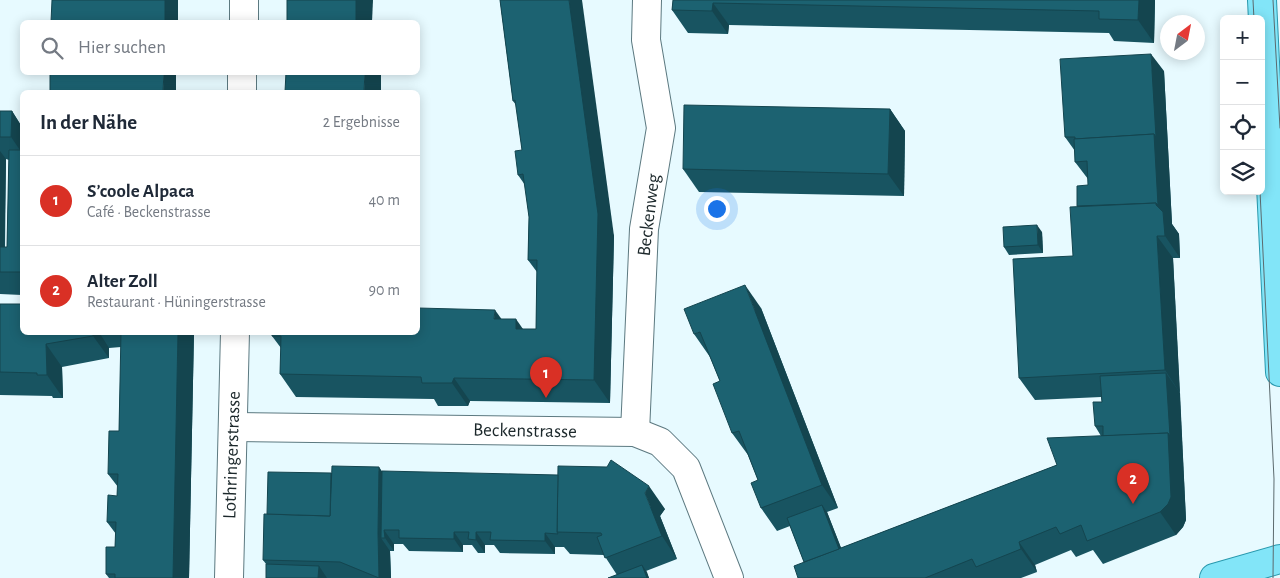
<!DOCTYPE html>
<html lang="de">
<meta charset="utf-8">
<style>
body{margin:0;font-family:"Alegreya Sans",sans-serif;background:#f6f6f7;color:#1f2937}
.controls{position:absolute;right:15px;top:15px;display:grid;overflow:hidden;border-radius:8px;box-shadow:0 2px 12px #0003}
.controls button{width:45px;height:45px;display:grid;place-items:center;padding:0;border:0;border-bottom:1px solid #e0e1e3;background:#fff;color:#1f2937;font:25px sans-serif}
.compass{position:absolute;left:1160px;top:15px;width:45px;height:45px;border-radius:50%;background:#fff;box-shadow:0 2px 12px #0003;rotate:32deg}
.you{position:absolute;left:716px;top:208px;width:18px;height:18px;margin:-12px;border:4px solid #fff;border-radius:50%;background:#1a73e8;box-shadow:0 0 0 8px #1a73e833}
.badge{display:grid;place-items:center;width:32px;height:32px;border-radius:50%;background:#d93025;color:#fff;font-size:16px;font-weight:700}
.pin{position:absolute;translate:-50% -41px;filter:drop-shadow(0 1px 2px #0008)}
.pin::after{content:'';position:absolute;top:26px;width:18px;height:15px;background:inherit;clip-path:polygon(0 0,100% 0,50% 100%)}
.list{margin:0;padding:0;list-style:none}
h2{display:flex;justify-content:space-between;align-items:center;height:65px;margin:0;padding:0 20px;font-size:21px}
h2 small{font-size:16px;font-weight:400;color:#747a83}
.list li{display:grid;grid-template-columns:32px 1fr auto;gap:15px;align-items:center;box-sizing:border-box;height:90px;padding:0 20px;border-top:1px solid #e0e1e3}
.list b{display:block;font-size:19px;white-space:nowrap}
.list p{margin:0;font-size:16px;white-space:nowrap;color:#747a83}
.list em{font-size:16px;font-style:normal;color:#747a83}
.icon{flex:none;width:28px;height:28px;fill:none;stroke:currentColor;stroke-width:2;stroke-linecap:round;stroke-linejoin:round}
.map{position:relative;flex:none;width:1280px;height:578px;overflow:hidden}
.search{position:absolute;background:#fff;box-shadow:0 2px 12px #0003;left:20px;top:20px;width:400px;height:55px;display:flex;align-items:center;gap:12px;box-sizing:border-box;padding:0 18px;border-radius:8px;color:#747a83;font-size:19px}
.panel{position:absolute;background:#fff;box-shadow:0 2px 12px #0003;left:20px;top:90px;width:400px;height:245px;border-radius:8px}
.map>svg:first-child{display:block}
.lines{fill:none;stroke-linecap:round;stroke-linejoin:round}
.minor-casing{stroke:#5c7980;stroke-width:30}
.major-casing{stroke:#2898ad;stroke-width:30}
.minor{stroke:#fff;stroke-width:28}
.major{stroke:#82e5f8;stroke-width:28}
.tram{stroke:#5c6a6e;stroke-width:1}
.wall{fill:#185461;fill-rule:evenodd}
.shaded-wall{fill:#14454f}
.building{fill:#1c6271;stroke:#14454f}
.labels{text-anchor:middle;dominant-baseline:central;stroke-width:5;stroke-linejoin:round;paint-order:stroke}
.street-label{font-size:19px;fill:#1c282b;stroke:#fff}
</style>
<div class="map">
<svg width="1280" height="578" viewBox="0 0 1280 578">
<rect width="100%" height="100%" fill="#e7faff"/>
<g class="lines">
<!-- minor casing -->
<g class="minor-casing">
<g id="minor">
<polyline points="244,22 244,0"/>
<polyline points="242,92 242,72"/>
<polyline points="233,427 635,432 660,442 686,468 729,578"/>
<polyline points="635,432 644,229 661,128 646,40 647,0"/>
<polyline points="229,578 235,332"/>
</g>
</g>
<!-- major casing -->
<g class="major-casing">
<g id="major">
<polyline points="1262,0 1280,372"/>
<polyline points="1214,578 1280,559"/>
</g>
</g>
<!-- minor -->
<use href="#minor" class="minor"/>
<!-- major -->
<use href="#major" class="major"/>
<!-- tram -->
<g class="tram">
<polyline points="1253,0 1254,19"/>
<polyline points="1273,0 1280,128"/>
<polyline points="1260,191 1274,479 1273,578"/>
</g>
</g>
<!-- wall -->
<g class="wall">
<polygon points="500,0 614,236 610,403 470,401 468,406 438,406 434,399 296,397 280,374 281,348 272,336 501,319 523,329 536,329 537,272 528,260 529,217 525,185 518,175 522,150 516,105 513,101"/>
<polygon points="673,0 1155,0 1154,43 1114,41 1109,33 729,25 728,34 688,33 672,10"/>
<polygon points="1164,71 1172,224 1179,234 1180,258 1173,258 1186,520 1183,527 1176,535 1103,564 1093,550 1076,557 1071,550 1035,565 1037,572 1021,578 798,578 804,562 790,526 777,531 761,508 758,480 748,455 732,433 720,381 710,357 694,334 761,308 838,508 827,512 841,548 1057,465 1101,436 1095,426 1102,402 1101,397 1035,400 1019,378 1073,256 1077,206 1088,185 1088,179 1075,162 1075,151 1065,137"/>
<polygon points="890,109 905,131 904,196 699,192 683,169"/>
<path d="M 0,111 L 12,111 L 22,127 L 22,295 L 0,294 ZM 6,159 L 9,160 L 7,247 L 5,247 Z"/>
<polygon points="1042,232 1043,253 1009,255 1004,247"/>
<polygon points="0,304 22,332 194,332 189,578 109,578 106,574 115,547 116,534 107,522 117,496 118,487 108,474 119,431 121,347 109,348 109,358 62,367 63,398 53,398 52,396 0,395"/>
<polygon points="382,471 665,509 660,516 677,559 646,571 649,578 608,578 617,575 604,555 570,554 564,547 555,547 555,554 500,553 494,545 485,545 485,553 478,553 472,545 463,545 463,552 409,551 403,544 394,544 394,551 390,551 391,578 266,578 266,564 263,560 331,473"/>
</g>
<!-- shaded-wall -->
<g class="shaded-wall">
<rect x="165" y="0" width="13" height="22"/>
<polygon points="356,0 373,0 372,22 356,22"/>
<polygon points="569,0 582,0 614,236 610,403 594,380"/>
<polygon points="1139,0 1155,0 1154,43 1138,20"/>
<polygon points="713,3 729,25 728,34 712,11"/>
<polygon points="1151,54 1164,71 1172,224 1179,234 1180,258 1165,236 1156,205"/>
<polygon points="164,72 176,72 176,92 163,92"/>
<polygon points="365,72 381,72 381,92 364,92"/>
<polygon points="890,109 905,131 904,196 888,174"/>
<polygon points="12,111 22,127 22,153 11,137"/>
<polygon points="0,151 6,159 4,269 0,263"/>
<polygon points="1037,225 1042,232 1043,253 1038,245"/>
<polygon points="1157,236 1173,258 1180,393 1165,370"/>
<polygon points="745,285 761,308 838,508 822,485"/>
<polygon points="495,310 511,332 494,319"/>
<polygon points="516,319 532,342 516,329"/>
<polygon points="93,332 99,332 109,348 109,358 93,336"/>
<polygon points="178,332 194,332 189,578 173,578"/>
<polygon points="46,344 62,367 63,398 47,375"/>
<polygon points="1166,373 1180,393 1186,520 1183,527 1176,535 1160,512"/>
<polygon points="454,378 470,401 468,406 452,383"/>
<polygon points="379,467 391,484 384,530 394,544 394,551 385,538 381,538 390,551 391,578 379,578 378,533"/>
<polygon points="649,486 665,509 660,516 677,559 662,536 645,493"/>
<polygon points="822,505 827,512 847,563 842,555"/>
<polygon points="454,532 463,545 463,552 454,539"/>
<polygon points="476,532 485,545 485,553 476,540"/>
<polygon points="545,533 555,547 555,554 545,541"/>
<polygon points="1019,542 1035,565 1037,572 1021,549"/>
<polygon points="642,565 647,572 649,578 647,578"/>
<polygon points="319,566 327,578 318,578"/>
</g>
<!-- building -->
<g class="building">
<polygon points="52,0 165,0 165,22 51,22"/>
<rect x="287" y="0" width="69" height="22"/>
<polygon points="500,0 569,0 598,214 594,380 454,378 452,383 422,383 421,377 280,374 281,336 272,336 272,332 418,332 418,308 495,310 494,319 516,319 516,329 536,329 537,260 528,260 529,217 523,174 518,175 515,151 522,150 515,100 513,101"/>
<polygon points="673,0 1139,0 1138,20 1099,19 1099,11 713,3 712,11 672,10"/>
<polygon points="1151,54 1156,137 1154,134 1075,139 1075,137 1065,137 1060,59"/>
<polygon points="50,72 164,72 163,92 50,92"/>
<polygon points="286,72 365,72 364,92 285,92"/>
<polygon points="684,105 890,109 888,174 683,169"/>
<polygon points="0,111 12,111 11,137 0,137"/>
<polygon points="1154,134 1158,205 1156,203 1077,206 1077,186 1088,185 1087,161 1075,162 1074,139"/>
<polygon points="9,150 22,150 22,272 0,272 0,247 7,247"/>
<polygon points="1156,203 1156,205 1163,212 1165,236 1157,236 1165,370 1019,378 1013,259 1073,256 1070,207"/>
<polygon points="1037,225 1038,245 1004,247 1003,227"/>
<polygon points="745,285 822,485 761,508 751,483 758,480 739,431 732,433 713,384 720,381 700,332 694,334 684,309"/>
<polygon points="0,304 22,304 22,332 93,332 93,336 46,344 47,375 37,375 37,373 0,372"/>
<polygon points="121,332 178,332 173,578 115,578 115,574 106,574 106,547 115,547 116,522 107,522 108,495 117,496 118,474 108,474 109,431 119,431"/>
<polygon points="1166,373 1170,436 1168,433 1103,436 1103,426 1095,426 1093,402 1102,402 1100,376"/>
<polygon points="1168,433 1171,497 1168,504 1160,512 1087,541 1081,525 1060,534 1056,527 1019,542 1021,549 976,567 972,559 925,578 798,578 794,566 1057,465 1047,438"/>
<polygon points="611,460 649,486 645,493 662,536 605,558 597,537 602,535 601,533 557,532 558,466 607,467"/>
<polygon points="332,466 379,467 378,533 379,578 340,562 263,560 264,514 330,516"/>
<polygon points="382,471 558,475 557,532 558,534 545,533 545,541 490,540 491,532 476,532 476,540 468,539 469,532 454,532 454,539 399,538 399,530 384,530 385,538 381,538"/>
<polygon points="268,472 331,473 330,516 267,514"/>
<polygon points="822,505 839,549 804,562 787,518"/>
<polygon points="266,564 319,566 318,578 266,578"/>
<polygon points="642,565 647,578 608,578"/>
</g>
<g class="labels">
<!-- street labels -->
<g class="street-label">
<text transform="translate(649 215) rotate(-83)">Beckenweg</text>
<text transform="translate(525 431) rotate(1)">Beckenstrasse</text>
<text transform="translate(232 455) rotate(-88)">Lothringerstrasse</text>
</g>
</g>
</svg>
<div class="controls">
<button>+</button>
<button>−</button>
<button><svg class="icon" aria-label="locate" viewBox="0 0 24 24"><circle cx="12" cy="12" r="6"/><path d="M12 2v4M12 18v4M2 12h4M18 12h4"/></svg></button>
<button><svg class="icon" aria-label="layers" viewBox="0 0 24 24"><path d="M12 4l9 5-9 5-9-5zM3 14l9 5 9-5"/></svg></button>
</div>
<svg class="compass" viewBox="-18 -18 36 36"><path d="M0-13l5 13h-10z" fill="#e53935"/><path d="M0 13l5-13h-10z" fill="#747a83"/></svg>
<div class="you"></div>
<div class="pin badge" style="left:546px;top:398px">1</div>
<div class="pin badge" style="left:1133px;top:504px">2</div>
<div class="search"><svg class="icon" aria-label="search" viewBox="0 0 24 24"><circle cx="10" cy="10" r="6"/><path d="M15 15l6 6"/></svg>Hier suchen</div>
<section class="panel">
<h2>In der Nähe<small>2 Ergebnisse</small></h2>
<ul class="list">
<li><span class="badge">1</span><div><b>S’coole Alpaca</b><p>Café · Beckenstrasse</p></div><em>40 m</em></li>
<li><span class="badge">2</span><div><b>Alter Zoll</b><p>Restaurant · Hüningerstrasse</p></div><em>90 m</em></li>
</ul>
</section>
</div>
